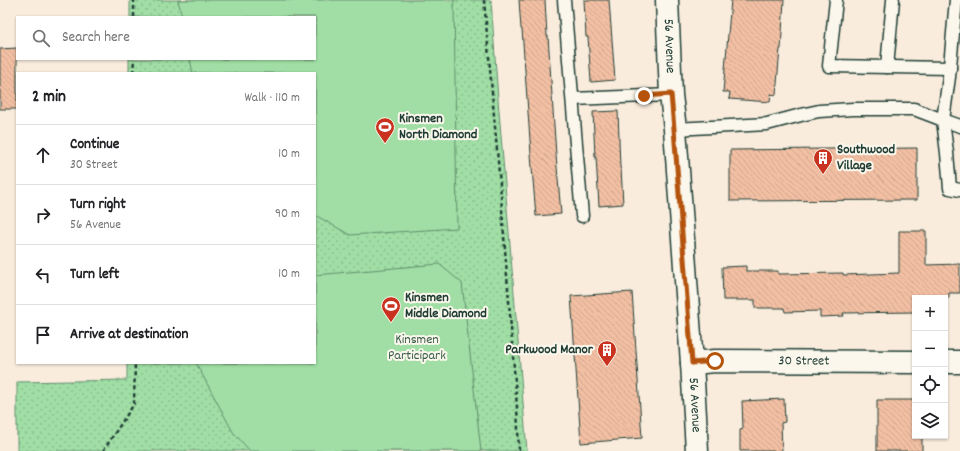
<!DOCTYPE html>
<meta charset="utf-8">
<style>
body{margin:0;font-family:Dekko,sans-serif;background:#f6f6f6;color:#202124}
.controls{position:absolute;right:12px;bottom:12px;display:grid;overflow:hidden;border-radius:0px;box-shadow:0 1px 3px #0004}
.controls button{width:36px;height:36px;display:grid;place-items:center;padding:0;border:0;border-bottom:1px solid #e0e0e0;background:#fff;color:#202124;font:20px sans-serif}
.stop{position:absolute;width:12px;height:12px;margin:-9px;border:3px solid #b45309;border-radius:50%;background:#fff}
.stop.end{background:#b45309;border-color:#fff;box-shadow:0 1px 4px #0008}
.list{margin:0;padding:0;list-style:none}
h2{display:flex;justify-content:space-between;align-items:center;height:52px;margin:0;padding:0 16px;font-size:17px}
h2 small{font-size:13px;font-weight:400;color:#757577}
.list li{display:grid;grid-template-columns:26px 1fr auto;gap:12px;align-items:center;box-sizing:border-box;height:60px;padding:0 16px;border-top:1px solid #e0e0e0}
.list b{display:block;font-size:15px;white-space:nowrap}
.list p{margin:0;font-size:13px;white-space:nowrap;color:#757577}
.list em{font-size:13px;font-style:normal;color:#757577}
.icon{flex:none;width:22px;height:22px;fill:none;stroke:currentColor;stroke-width:2;stroke-linecap:round;stroke-linejoin:round}
.map{position:relative;flex:none;width:960px;height:451px;overflow:hidden}
.search{position:absolute;background:#fff;box-shadow:0 1px 3px #0004;left:16px;top:16px;width:300px;height:44px;display:flex;align-items:center;gap:10px;box-sizing:border-box;padding:0 14px;border-radius:0px;color:#757577;font-size:15px}
.panel{position:absolute;background:#fff;box-shadow:0 1px 3px #0004;left:16px;top:72px;width:300px;height:292px;border-radius:0px}
.map>svg:first-child{display:block}
.park{fill:url(#park-dots);stroke:#608e6c}
.pitch{fill:#a0dea5;stroke:#608e6c}
.building{fill:url(#building-back-hatch);stroke:#1f3d34}
.lines{fill:none;stroke-linecap:round;stroke-linejoin:round}
.lane-casing{stroke:#1f3d34;stroke-width:15}
.street-casing{stroke:#1f3d34;stroke-width:25}
.path{stroke:#1f3d34;stroke-width:2.5;stroke-dasharray:4 3;stroke-linecap:butt}
.lane{stroke:#fbf7ec;stroke-width:12}
.street{stroke:#fbf7ec;stroke-width:22}
.route{stroke:#b45309;stroke-width:5}
.labels{text-anchor:middle;dominant-baseline:central;stroke-width:4;stroke-linejoin:round;paint-order:stroke}
.street-label{font-size:14px;fill:#1f3d34;stroke:#fbf7ec}
.poi-label{font-size:14px;font-weight:bold;fill:#1f3d34;stroke:#fbf7ec;text-anchor:start}
.park-label{font-size:14px;fill:#395d4b;stroke:#fbf7ec}
</style>
<div class="map">
<svg width="960" height="451" viewBox="0 0 960 451">
<defs>
<pattern id="park-dots" width="8" height="8" patternUnits="userSpaceOnUse"><rect width="8" height="8" fill="#a0dea5"/><path d="M2 2h.1M6 6h.1" fill="none" stroke="#89bf8f" stroke-width="1.8" stroke-linecap="round"/></pattern>
<pattern id="building-back-hatch" width="6" height="6" patternUnits="userSpaceOnUse"><rect width="6" height="6" fill="#f2bfa3"/><path d="M-1 5l2 2M0 0l6 6M5-1l2 2" fill="none" stroke="#cfa58d"/></pattern>
</defs>
<rect width="100%" height="100%" fill="#f9ecdd"/>
<filter id="ink" filterUnits="userSpaceOnUse"><feTurbulence type="fractalNoise" baseFrequency=".025" numOctaves="2"/><feDisplacementMap in="SourceGraphic" scale="8" xChannelSelector="R" yChannelSelector="G"/><feConvolveMatrix kernelMatrix="1 2 1 2 8 2 1 2 1" color-interpolation-filters="sRGB"/></filter>
<g filter="url(#ink)">
<!-- park -->
<polygon class="park" points="130,0 491,0 498,99 527,451 17,451 17,382 127,380 127,363 315,363 315,73 129,73 129,59 315,59 315,17 130,17"/>
<!-- pitch -->
<g class="pitch">
<polygon points="178,0 454,0 457,228 350,235 315,215 315,73 193,73 190,59 315,59 315,17 182,17"/>
<polygon points="439,264 462,283 481,451 250,451 233,432 196,363 315,363 315,275"/>
</g>
<!-- building -->
<g class="building">
<polygon points="519,0 545,0 547,36 548,36 556,155 561,214 536,216 532,168 522,29 521,29"/>
<polygon points="584,0 609,0 615,80 591,82 588,37 586,37"/>
<polygon points="731,0 784,0 781,49 780,49 776,95 771,94 770,102 729,99 730,92 723,92"/>
<polygon points="17,48 17,109 0,109 0,49"/>
<polygon points="618,111 620,168 621,168 623,204 599,206 596,157 595,157 593,112"/>
<polygon points="917,148 917,200 730,201 730,150"/>
<polygon points="899,231 926,231 926,265 960,264 960,293 949,293 949,298 915,298 915,312 843,313 844,316 820,317 820,311 785,312 784,308 755,308 755,300 723,300 722,267 746,266 746,271 778,271 778,274 843,273 843,275 899,273"/>
<polygon points="632,292 642,438 581,443 571,296"/>
<polygon points="784,399 785,422 781,423 782,451 740,451 740,430 743,429 742,401"/>
<polygon points="877,400 915,400 915,436 922,436 922,451 877,451"/>
</g>
<g class="lines">
<!-- lane casing -->
<g class="lane-casing">
<g id="lane">
<polyline points="564,0 582,216"/>
<polyline points="836,0 829,66 950,68"/>
<polyline points="887,67 893,0"/>
<polyline points="573,99 671,95"/>
<polyline points="960,126 943,120 947,153 950,188 960,190"/>
<polyline points="675,129 767,124 801,115 819,111 853,109 914,109 943,120 949,77 956,0"/>
</g>
</g>
<!-- street casing -->
<g class="street-casing">
<g id="street">
<path id="s1" d="M 667,0 L 671,95 L 675,129 L 692,363 L 697,451"/>
<polyline points="945,362 960,362"/>
<path id="s2" d="M 692,363 L 715,361 L 915,362"/>
</g>
</g>
<!-- path -->
<g class="path">
<polyline points="484,0 501,196 517,408 519,451"/>
<polyline points="134,17 134,0"/>
<polyline points="133,73 134,59"/>
<polyline points="103,451 134,404 135,363"/>
</g>
<!-- lane -->
<use href="#lane" class="lane"/>
<!-- street -->
<use href="#street" class="street"/>
</g>
</g>
<g class="lines" filter="url(#ink)">
<!-- route -->
<polyline class="route" points="644,96 671,94 674,129 692,363 715,361"/>
</g>
<!-- icons -->
<defs>
<g id="stadium-pin" transform="scale(1)"><path d="M0 17L-7.5 6A9.5 9.5 0 1 1 7.5 6Z" fill="#c8321e" stroke="#fbf7ec"/><path d="M0-5a6.5 5 0 1 0 0 10a6.5 5 0 1 0 0-10ZM-3.5-1.8h7v3.6h-7Z" fill="#fff"/></g>
<g id="building-pin" transform="scale(1)"><path d="M0 17L-7.5 6A9.5 9.5 0 1 1 7.5 6Z" fill="#c8321e" stroke="#fbf7ec"/><path d="M-4-6H4V6H1V3H-1V6H-4ZM-2.5-4.3h1.7v1.8h-1.7ZM.8-4.3h1.7v1.8H.8ZM-2.5-1h1.7V.8h-1.7ZM.8-1h1.7V.8H.8Z" fill="#fff"/></g>
</defs>
<g fill-rule="evenodd">
<use href="#stadium-pin" x="385" y="127"/>
<use href="#building-pin" x="823" y="158"/>
<use href="#stadium-pin" x="391" y="306"/>
<use href="#building-pin" x="607" y="350"/>
</g>
<g class="labels">
<!-- street labels -->
<g class="street-label">
<text stroke="none"><textPath href="#s1" startOffset="46">56 Avenue</textPath></text>
<text stroke="none"><textPath href="#s2" startOffset="112">30 Street</textPath></text>
<text stroke="none"><textPath href="#s1" startOffset="406">56 Avenue</textPath></text>
</g>
<!-- poi labels -->
<g class="poi-label">
<text x="399" y="119">Kinsmen<tspan x="399" dy="16">North Diamond</tspan></text>
<text x="837" y="150">Southwood<tspan x="837" dy="16">Village</tspan></text>
<text x="405" y="298">Kinsmen<tspan x="405" dy="16">Middle Diamond</tspan></text>
<text x="593" y="350" text-anchor="end">Parkwood Manor</text>
</g>
<!-- park labels -->
<g class="park-label">
<text x="417" y="340">Kinsmen<tspan x="417" dy="16">Participark</tspan></text>
</g>
</g>
</svg>
<div class="controls">
<button>+</button>
<button>−</button>
<button><svg class="icon" aria-label="locate" viewBox="0 0 24 24"><circle cx="12" cy="12" r="6"/><path d="M12 2v4M12 18v4M2 12h4M18 12h4"/></svg></button>
<button><svg class="icon" aria-label="layers" viewBox="0 0 24 24"><path d="M12 4l9 5-9 5-9-5zM3 14l9 5 9-5"/></svg></button>
</div>
<div class="stop" style="left:715px;top:361px"></div>
<div class="stop end" style="left:644px;top:96px"></div>
<div class="search"><svg class="icon" aria-label="search" viewBox="0 0 24 24"><circle cx="10" cy="10" r="6"/><path d="M15 15l6 6"/></svg>Search here</div>
<section class="panel">
<h2>2 min<small>Walk · 110 m</small></h2>
<ul class="list">
<li><svg class="icon" aria-label="ahead" viewBox="0 0 24 24"><path d="M12 20V5M6 11l6-6 6 6"/></svg><div><b>Continue</b><p>30 Street</p></div><em>10 m</em></li>
<li><svg class="icon" aria-label="right" viewBox="0 0 24 24"><path d="M7 20v-9h11M14 6l5 5-5 5"/></svg><div><b>Turn right</b><p>56 Avenue</p></div><em>90 m</em></li>
<li><svg class="icon" aria-label="left" viewBox="0 0 24 24"><path d="M17 20v-9H6M10 6l-5 5 5 5"/></svg><div><b>Turn left</b></div><em>10 m</em></li>
<li><svg class="icon" aria-label="arrive" viewBox="0 0 24 24"><path d="M6 21V4h12l-3 4 3 4H6"/></svg><div><b>Arrive at destination</b></div></li>
</ul>
</section>
</div>
